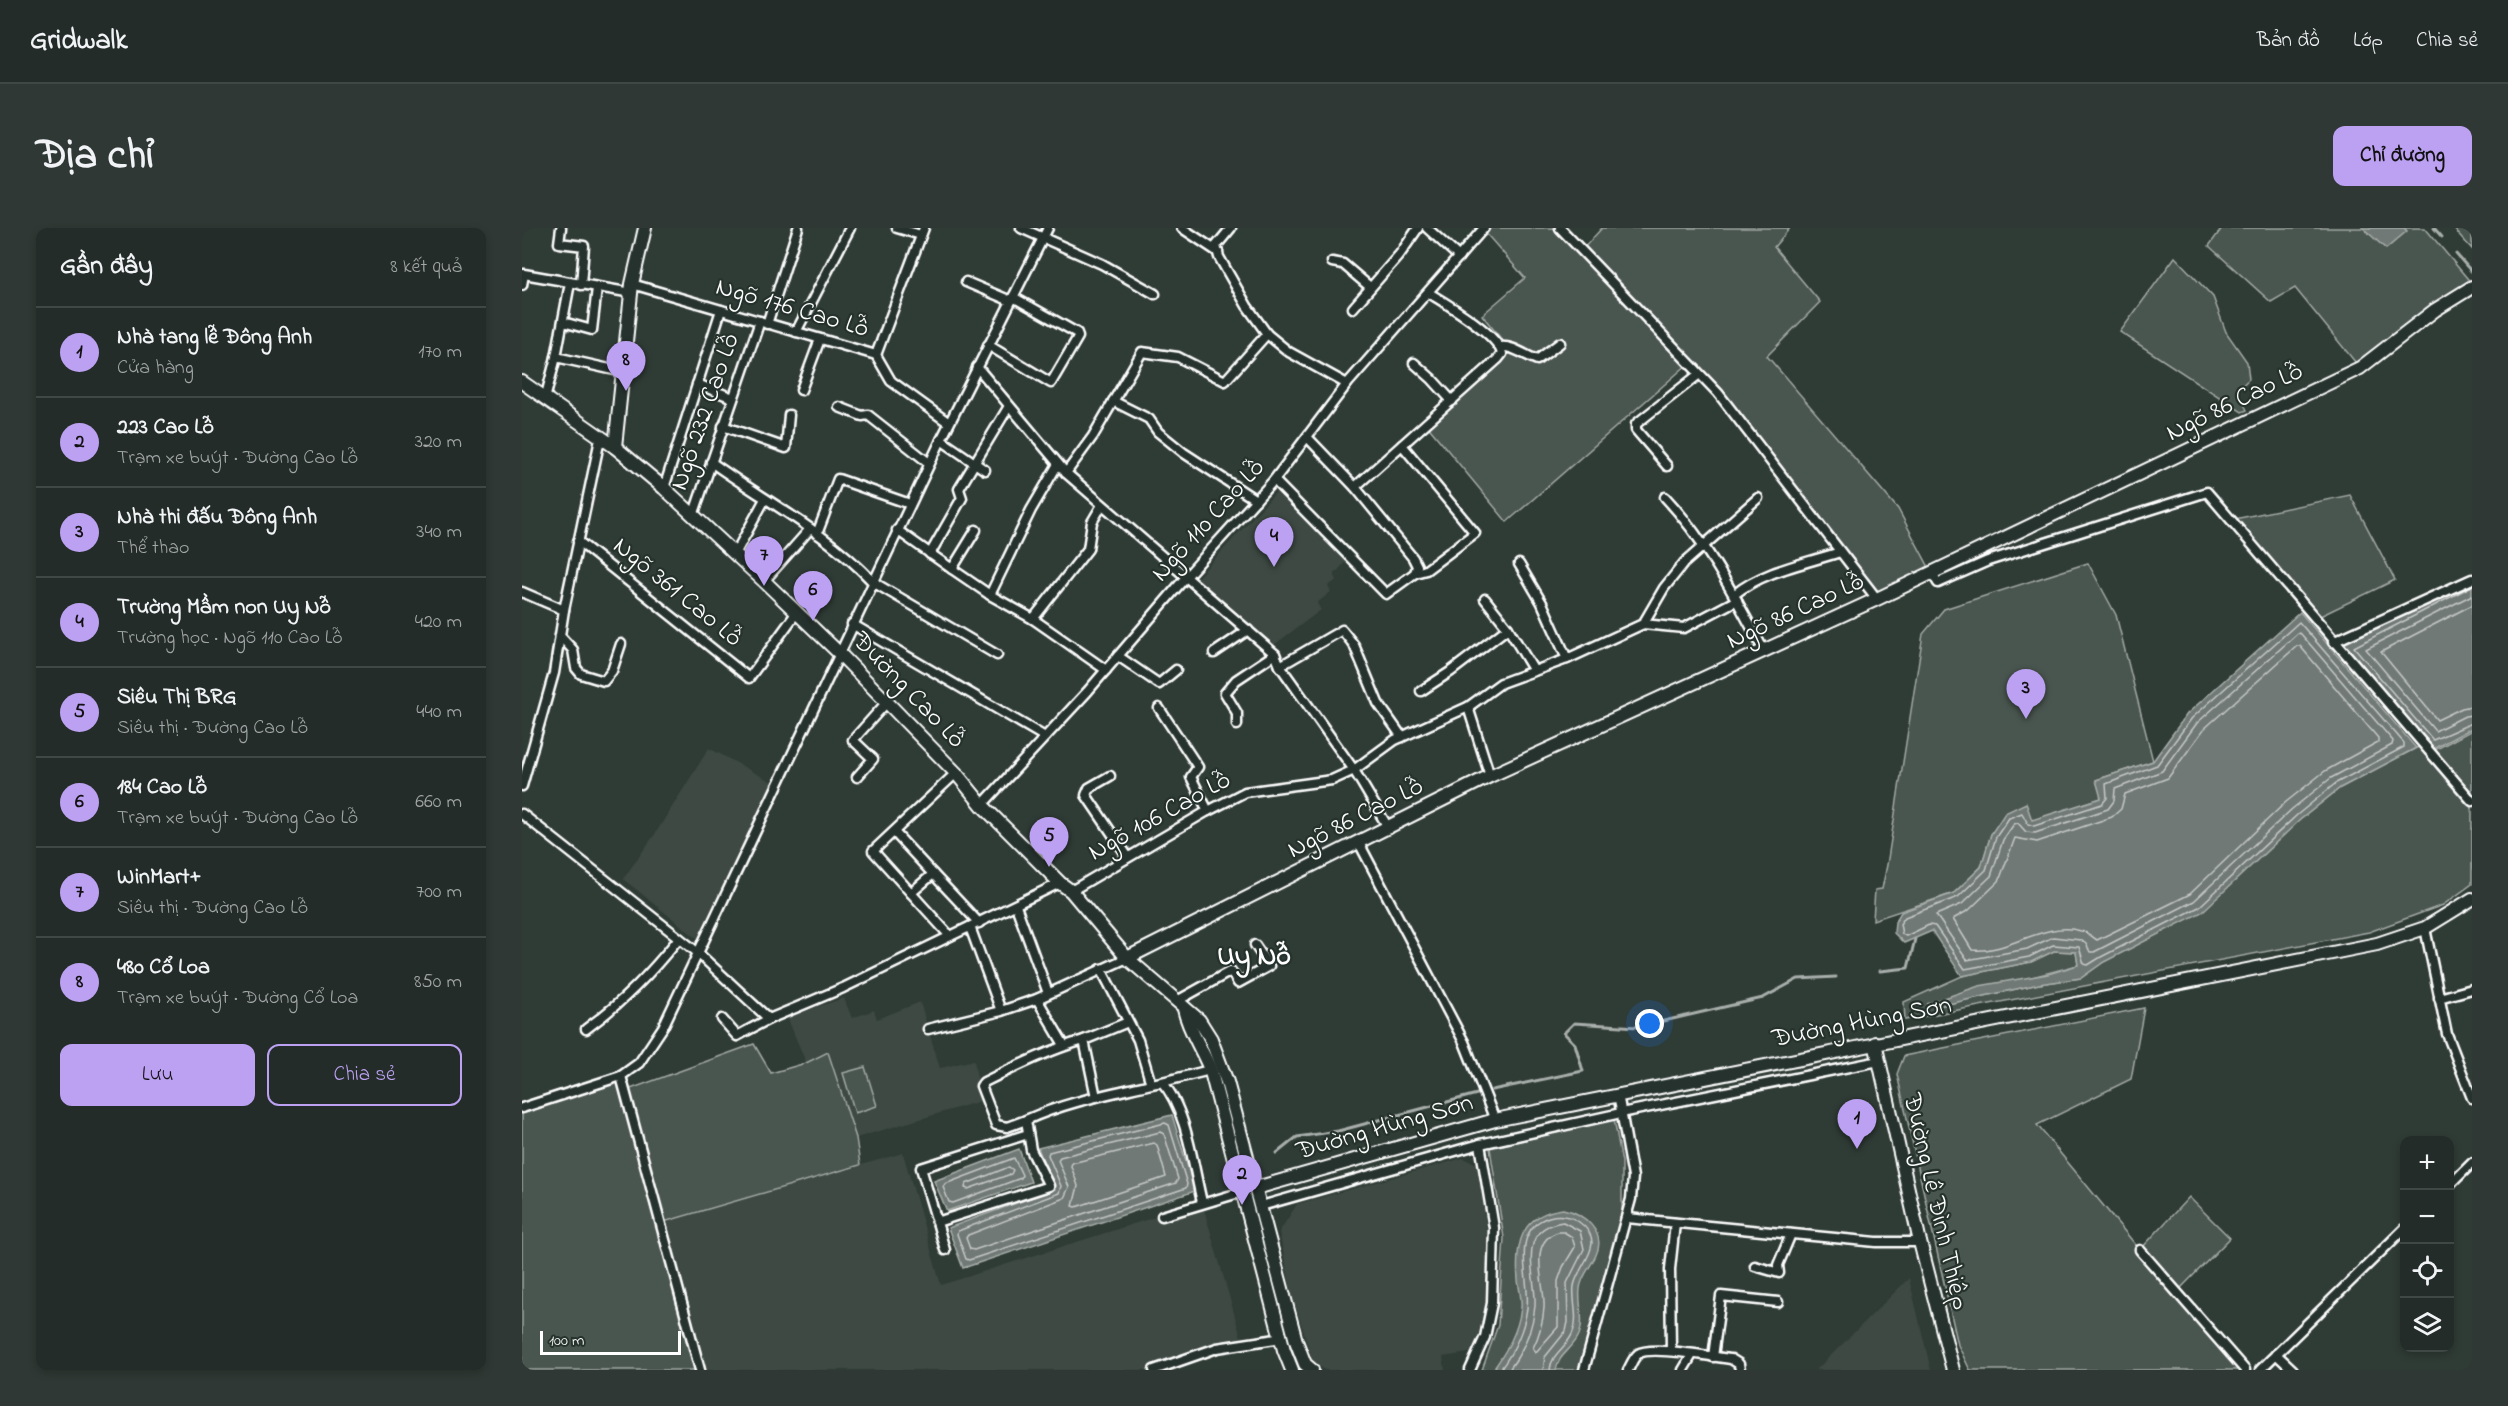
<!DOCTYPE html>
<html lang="vi">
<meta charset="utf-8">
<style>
body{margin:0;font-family:"Indie Flower",sans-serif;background:#2f3834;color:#f1f3f6}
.controls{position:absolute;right:18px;bottom:18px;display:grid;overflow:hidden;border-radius:12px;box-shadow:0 3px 9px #0003}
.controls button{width:54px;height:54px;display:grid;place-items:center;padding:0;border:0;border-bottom:2px solid #404845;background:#232c28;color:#f1f3f6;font:30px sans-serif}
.scale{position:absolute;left:18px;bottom:15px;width:141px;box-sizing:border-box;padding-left:6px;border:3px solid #fff;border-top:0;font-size:16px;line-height:21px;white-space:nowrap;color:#fff;-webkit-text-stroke:4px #26332d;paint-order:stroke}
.you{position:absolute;left:1128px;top:796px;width:21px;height:21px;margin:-15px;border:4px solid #fff;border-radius:50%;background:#1a73e8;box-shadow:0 0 0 9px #1a73e833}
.badge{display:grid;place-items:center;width:39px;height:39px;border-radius:50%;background:#bca0f2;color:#111;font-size:20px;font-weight:700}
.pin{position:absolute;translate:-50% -50px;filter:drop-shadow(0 2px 3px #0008)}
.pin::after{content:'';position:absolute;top:32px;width:21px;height:18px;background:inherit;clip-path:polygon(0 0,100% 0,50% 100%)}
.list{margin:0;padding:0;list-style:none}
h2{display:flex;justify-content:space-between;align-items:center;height:78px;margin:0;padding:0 24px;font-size:26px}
h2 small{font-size:20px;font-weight:400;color:#a3a7a8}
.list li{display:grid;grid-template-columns:39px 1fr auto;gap:18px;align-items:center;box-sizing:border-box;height:90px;padding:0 24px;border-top:2px solid #404845}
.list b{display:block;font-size:22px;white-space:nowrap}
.list p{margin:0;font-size:20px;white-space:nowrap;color:#a3a7a8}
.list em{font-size:20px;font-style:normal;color:#a3a7a8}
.actions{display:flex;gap:12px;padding:18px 24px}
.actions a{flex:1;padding:14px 0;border:2px solid #bca0f2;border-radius:12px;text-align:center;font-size:21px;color:#bca0f2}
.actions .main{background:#bca0f2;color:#111}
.icon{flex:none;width:33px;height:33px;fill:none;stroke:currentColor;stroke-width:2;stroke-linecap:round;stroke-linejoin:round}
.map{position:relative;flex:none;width:1950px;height:1142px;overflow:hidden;border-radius:12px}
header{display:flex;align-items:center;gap:36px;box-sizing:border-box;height:84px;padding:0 30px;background:#232c28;border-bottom:2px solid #404845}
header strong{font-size:28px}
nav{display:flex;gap:33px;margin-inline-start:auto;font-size:21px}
.intro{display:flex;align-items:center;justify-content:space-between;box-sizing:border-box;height:144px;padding:0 36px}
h1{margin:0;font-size:42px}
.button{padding:15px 27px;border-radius:12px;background:#bca0f2;color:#111;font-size:21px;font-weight:700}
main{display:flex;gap:36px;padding:0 36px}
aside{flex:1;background:#232c28;border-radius:12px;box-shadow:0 3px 9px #0003}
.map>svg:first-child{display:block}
.built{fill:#3c4842}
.green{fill:#4a544f;stroke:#a4aaa7;stroke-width:1.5}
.water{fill:#707975;stroke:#a9afac;stroke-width:1.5}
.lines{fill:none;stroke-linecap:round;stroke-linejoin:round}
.shore{stroke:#c6c9c8;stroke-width:1.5}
.stream{stroke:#a9afac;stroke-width:3}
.street-casing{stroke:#fff;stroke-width:13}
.secondary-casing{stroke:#fff;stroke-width:16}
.street{stroke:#26332d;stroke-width:8}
.secondary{stroke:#26332d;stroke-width:12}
.labels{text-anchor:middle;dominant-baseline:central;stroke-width:4.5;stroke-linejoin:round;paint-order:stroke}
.street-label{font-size:26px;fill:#fff;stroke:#26332d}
.quarter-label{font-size:28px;font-weight:bold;fill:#fff;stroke:#26332d}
</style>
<header>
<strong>Gridwalk</strong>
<nav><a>Bản đồ</a><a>Lớp</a><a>Chia sẻ</a></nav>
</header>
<div class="intro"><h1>Địa chỉ</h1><a class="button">Chỉ đường</a></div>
<main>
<aside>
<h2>Gần đây<small>8 kết quả</small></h2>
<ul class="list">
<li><span class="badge">1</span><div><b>Nhà tang lễ Đông Anh</b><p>Cửa hàng</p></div><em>170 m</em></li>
<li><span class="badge">2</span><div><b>223 Cao Lỗ</b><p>Trạm xe buýt · Đường Cao Lỗ</p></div><em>320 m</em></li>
<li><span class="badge">3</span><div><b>Nhà thi đấu Đông Anh</b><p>Thể thao</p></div><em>340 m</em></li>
<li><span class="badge">4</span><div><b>Trường Mầm non Uy Nỗ</b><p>Trường học · Ngõ 110 Cao Lỗ</p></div><em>420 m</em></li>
<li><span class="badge">5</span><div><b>Siêu Thị BRG</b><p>Siêu thị · Đường Cao Lỗ</p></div><em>440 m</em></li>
<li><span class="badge">6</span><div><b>184 Cao Lỗ</b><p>Trạm xe buýt · Đường Cao Lỗ</p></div><em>660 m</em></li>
<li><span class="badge">7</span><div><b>WinMart+</b><p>Siêu thị · Đường Cao Lỗ</p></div><em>700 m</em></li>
<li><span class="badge">8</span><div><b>480 Cổ Loa</b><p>Trạm xe buýt · Đường Cổ Loa</p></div><em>850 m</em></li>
</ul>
<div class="actions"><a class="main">Lưu</a><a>Chia sẻ</a></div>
</aside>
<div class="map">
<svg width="1950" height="1142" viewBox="0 0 1950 1142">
<rect width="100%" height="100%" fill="#2f3b35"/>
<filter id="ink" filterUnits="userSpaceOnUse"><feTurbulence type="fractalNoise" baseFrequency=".0167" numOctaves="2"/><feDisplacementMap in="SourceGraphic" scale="12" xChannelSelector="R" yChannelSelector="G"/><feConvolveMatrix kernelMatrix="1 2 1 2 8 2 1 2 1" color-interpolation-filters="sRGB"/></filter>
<g filter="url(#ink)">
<!-- built -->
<g class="built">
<polygon points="757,261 825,332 812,347 815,352 806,358 809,364 795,375 799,382 752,417 674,351"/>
<polygon points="187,520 250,554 177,712 101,651 133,606"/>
<polygon points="322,770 330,790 352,782 355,791 398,774 418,840 452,832 459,873 334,910 306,825 284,835 265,789"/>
<polygon points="381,925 419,1057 680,974 721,1116 635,1142 177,1142 138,994"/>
<polygon points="941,930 956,936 967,1021 967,1065 960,1103 953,1124 921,1129 923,1142 803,1142 791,1134 770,1067 757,1004 775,976"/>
<polygon points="1387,1050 1409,1142 1294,1142"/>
</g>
<!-- green -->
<g class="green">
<polygon points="963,0 1038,0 1059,23 1080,0 1268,0 1252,19 1298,74 1245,128 1376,281 1410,345 1355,371 1196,165 1166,136 985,294 904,196 985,118 960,87 1003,50 961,2"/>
<polygon points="1700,0 1903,0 1950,56 1838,140 1773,60 1749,74 1687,18"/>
<polygon points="1931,0 1950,0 1950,21"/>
<polygon points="1653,29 1691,69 1704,104 1725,134 1727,151 1715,162 1725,182 1720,184 1598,104"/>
<polygon points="1828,267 1873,352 1792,391 1708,292"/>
<polygon points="1566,335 1594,387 1631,533 1574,552 1580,570 1469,606 1459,639 1432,665 1351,692 1353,662 1360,661 1365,637 1401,406 1422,381"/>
<polygon points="1950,502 1950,656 1921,677 1847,704 1383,792 1382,774 1440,748 1509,734 1532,723 1554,724 1556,737 1406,776 1417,778 1517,756 1559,750 1779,591 1818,560 1902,516 1909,524"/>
<polygon points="1622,780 1609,851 1515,897 1618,1022 1667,969 1708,1010 1655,1064 1723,1142 1448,1142 1436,1117 1375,846 1382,828"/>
<polygon points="232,816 249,845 284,835 306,824 334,910 338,937 138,995 178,1142 0,1142 0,884 99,848 103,863"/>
<polygon points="343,839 355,878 333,885 321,845"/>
<polygon points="1092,891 1100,934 1100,984 1058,1142 960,1142 976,1097 982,1010 968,920"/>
</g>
<!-- water -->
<g class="water">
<polygon points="1841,0 1882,0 1885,3 1864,21"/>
<polygon points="1950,352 1950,500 1911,521 1821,416"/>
<polygon points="1778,384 1894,520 1818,560 1779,591 1680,684 1582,734 1559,750 1517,756 1417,778 1405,776 1457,758 1526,746 1556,737 1554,724 1532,723 1509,734 1440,748 1410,703 1382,715 1372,705 1373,694 1379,684 1432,665 1459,639 1469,606 1483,585 1504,575 1510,592 1579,570 1574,552 1631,533 1665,486"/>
<polygon points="650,887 673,963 441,1040 426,1000 533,961 516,920"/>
<polygon points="497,921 509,954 425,983 412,953"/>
<path d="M 1041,981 C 1061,985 1085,1004 1074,1027 C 1069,1039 1059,1048 1058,1061 C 1056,1077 1063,1092 1057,1107 C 1051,1121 1036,1127 1034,1142 L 971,1142 C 985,1122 996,1104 999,1080 C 1000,1071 997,1061 996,1052 C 993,1015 999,986 1041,981 Z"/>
</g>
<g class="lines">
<!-- shore -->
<g class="shore">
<polyline points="1950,358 1832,419 1911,512 1950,495"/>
<polyline points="1950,367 1844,421 1913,503 1943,488 1950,487"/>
<polyline points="1950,377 1859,424 1915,492 1940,480 1950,478"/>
<polygon points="1777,394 1882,515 1882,519 1814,555 1775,587 1677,679 1579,729 1566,737 1562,736 1557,719 1531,717 1507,729 1443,741 1413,698 1407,697 1384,708 1380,706 1378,696 1383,689 1436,669 1464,642 1474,609 1487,590 1500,585 1506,596 1512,598 1580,576 1585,570 1584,556 1635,537 1670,490"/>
<polygon points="1776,405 1779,406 1871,513 1870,517 1809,550 1770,581 1672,673 1572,724 1568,724 1564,716 1559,712 1531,709 1505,721 1445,732 1414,687 1440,676 1469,648 1481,612 1492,596 1496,595 1504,604 1513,605 1586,581 1592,573 1593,561 1640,543 1675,495"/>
<path d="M 1775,418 L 1778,418 L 1856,510 L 1856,514 L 1803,543 L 1764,574 L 1668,666 L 1575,712 C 1570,709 1566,704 1559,703 C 1522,692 1487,726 1450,722 L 1431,691 L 1447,682 L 1477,653 L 1493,610 L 1515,614 L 1590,589 L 1599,581 L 1603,566 L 1646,550 L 1682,501 Z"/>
<polygon points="643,895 647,897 665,956 664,960 447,1032 444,1031 435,1006 436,1003 537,965 539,958 526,927 527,924"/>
<polygon points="638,904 642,906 656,951 654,955 452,1022 448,1021 444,1010 446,1007 542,970 547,959 536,932 538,929"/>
<polygon points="632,915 635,917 644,949 554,979 551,978 556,958 549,938 550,935"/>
<polygon points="492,930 500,947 499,950 431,975 427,974 421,959 423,956"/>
<polygon points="487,939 491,942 489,946 446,961 443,960 444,956"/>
<path d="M 1036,1004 L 1042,1004 L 1050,1009 L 1053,1019 L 1041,1039 L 1036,1053 L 1036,1099 L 1014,1124 L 1011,1120 C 1017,1108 1021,1093 1022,1080 C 1024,1057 1004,1014 1036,1004 Z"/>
<path d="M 978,1142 C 992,1123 1002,1104 1005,1080 C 1009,1052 986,1002 1027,989 C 1038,986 1047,987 1057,994 C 1087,1015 1056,1036 1052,1058 C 1050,1074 1057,1089 1051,1104 C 1046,1119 1029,1125 1028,1142"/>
<path d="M 987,1142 C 1001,1123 1011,1102 1013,1078 C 1015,1048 992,1000 1041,994 L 1058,1003 L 1062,1021 L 1045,1055 L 1046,1094 L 1044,1103 L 1023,1129 L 1021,1142"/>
</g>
<!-- stream -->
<g class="stream">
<polyline points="1912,0 1920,9"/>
<polyline points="1934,26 1949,43"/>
<polyline points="1358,743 1386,740 1393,711"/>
<polyline points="970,862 1061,843 1053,816 1042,805 1052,795 1116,799 1241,770 1276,751 1314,749"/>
<polyline points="755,925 775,909 816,903 955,866"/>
</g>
<!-- street casing -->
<g class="street-casing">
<g id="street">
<polyline points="39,0 37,15 62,18 59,57"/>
<polyline points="375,0 399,7"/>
<polyline points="499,0 580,36 633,66"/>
<polyline points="660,0 696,24"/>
<polyline points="709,0 694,18 697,29 725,78 745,106 767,124 825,156"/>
<polyline points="905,0 937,29"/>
<polyline points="1038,0 1196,165 1355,371"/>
<polyline points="810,34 821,36 848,59"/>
<polyline points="444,54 489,73"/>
<polyline points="110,56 354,127 369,153 427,195"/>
<polyline points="0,57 2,46 110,65"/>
<polyline points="831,80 878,26 896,0"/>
<polyline points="41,94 70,102 75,60"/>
<polyline points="245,96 276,0"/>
<polyline points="274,104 328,0"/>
<polyline points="466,117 529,155 556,109 555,105 491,69"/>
<path d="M 978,119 C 990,117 1004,128 1015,132 L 1038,115"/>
<polyline points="354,127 402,0"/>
<polyline points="34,129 48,55"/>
<polyline points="892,135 910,151 930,173"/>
<polyline points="455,139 544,245 753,426 758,438 832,542 867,601"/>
<polyline points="175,156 211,170"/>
<polyline points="279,162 298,111"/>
<polyline points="23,171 34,129 101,144"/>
<polyline points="591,173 627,191 636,204 662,225 734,272"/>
<polyline points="317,179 340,188 346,187 407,235"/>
<polyline points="201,198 264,220 267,187"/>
<path d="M 786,210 L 833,259 L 976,131 L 980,126 C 976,106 925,76 907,65"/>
<polyline points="419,212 463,242"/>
<path d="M 189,234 C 243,273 305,304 351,354 L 475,427"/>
<polyline points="1145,238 1114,202 1114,196 1176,147"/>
<polyline points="544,245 571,208 620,124 656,129 703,153 745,106"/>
<polyline points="752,252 864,366 893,345 904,342 953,305 880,217"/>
<polyline points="833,259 891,330 895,338 893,345"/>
<polyline points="142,260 199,82"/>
<path d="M 1143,269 C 1186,315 1213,369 1242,423"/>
<polyline points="171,288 238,93"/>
<polyline points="375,302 430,341 454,302"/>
<polyline points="295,306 316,251 388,276"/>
<polyline points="56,313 227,450 275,384"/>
<polyline points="213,326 243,271"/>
<polyline points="408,326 440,270 437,261 487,178"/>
<polyline points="997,336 1020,375 1045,431"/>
<polyline points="430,341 468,367 511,391 584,442"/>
<polyline points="1410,345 1416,355 1466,333 1685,264 1950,573"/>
<polyline points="242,353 288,301"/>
<polyline points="0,364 42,382"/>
<path d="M 1213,366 C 1241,343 1285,335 1318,324"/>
<polyline points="468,367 509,282 536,236"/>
<polyline points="963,371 986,400 1012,443"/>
<polyline points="511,391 566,321 570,294 580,277"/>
<polyline points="330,396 523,509"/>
<polyline points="1121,396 1142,360 1162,335 1236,270"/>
<polyline points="38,408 51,422 54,440 59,446 82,453 90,443 99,416"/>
<polyline points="1811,414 1950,351"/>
<polyline points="692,425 726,402"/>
<polyline points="596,428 637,456 654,442"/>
<polyline points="758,438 820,402 832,417 856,475 880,509"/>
<polyline points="899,463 928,444 986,400"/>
<polyline points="946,479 968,548"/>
<polyline points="637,480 676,539 669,549 686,583"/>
<polyline points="715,497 715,485 703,465 714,452 753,426"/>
<polyline points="588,548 567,560 564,567 606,629"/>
<polyline points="335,549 351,531 331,512 365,474"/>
<polyline points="0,558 32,445 42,382 78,211"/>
<polyline points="460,577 565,464 663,350 752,252 825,156 962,0"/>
<polyline points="0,586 175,724 247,791 321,760 538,655"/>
<polyline points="372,604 411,646 389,665"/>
<polyline points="837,615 942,814 973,892"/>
<polyline points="411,646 457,695"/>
<polyline points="549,663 684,584 723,564 810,552 832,542 873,512 946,479 979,455 1045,431 1121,396 1162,400 1215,372"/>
<polyline points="494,678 526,765"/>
<polyline points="448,699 479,783"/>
<polyline points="1903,700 1925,806 1950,870"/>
<polyline points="428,708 351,623 434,545"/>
<polyline points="579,741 616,812 629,856"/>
<polyline points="1917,770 1950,761"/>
<polyline points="515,771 542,817"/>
<polyline points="655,773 709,743 716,755 747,738 733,717"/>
<polyline points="200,791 215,808 247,791"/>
<path d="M 64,801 C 102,773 128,746 157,710"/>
<polyline points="406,801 479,783 515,771 605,730"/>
<polyline points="562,812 606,794"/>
<polyline points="640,854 688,842"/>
<polyline points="0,880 99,848"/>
<path d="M 504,892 L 485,899 L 474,897 L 459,858 L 462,854 C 495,838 527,822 562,812 L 574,869"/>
<polyline points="1928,957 1950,935"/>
<polyline points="739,978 958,916 1099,885 1357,833"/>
<polyline points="640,988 720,964"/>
<polyline points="1105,990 1354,1014 1398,1014"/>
<polyline points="415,994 399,940 506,906"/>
<path d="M 423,1022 L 415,994 L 527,958 L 509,922 L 504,892 C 544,874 587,866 629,856 L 640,854 C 665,882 671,938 680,974"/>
<polyline points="1618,1022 1723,1142"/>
<polyline points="1233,1038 1257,1045 1256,1037 1269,1006"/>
<polyline points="1149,1122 1148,1041 1153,995"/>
<polyline points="1754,1126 1771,1142"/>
<polyline points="1191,1129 1199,1068 1256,1074"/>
<polyline points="178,1142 99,848 117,835 141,799 419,212 526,0"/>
<polyline points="632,1142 695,1120 760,1110"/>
<polyline points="948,1142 963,1109 970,1075 972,1000 958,916"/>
<polyline points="1062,1142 1109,971 1111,949 1096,866"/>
<path d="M 1106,1142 C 1109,1137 1111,1130 1116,1126 C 1128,1117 1192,1129 1209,1131 L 1217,1136 L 1218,1142"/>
<polyline points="1161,1142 1170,1127"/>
<polyline points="1738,1142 1882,1001"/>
</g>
</g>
<!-- secondary casing -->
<g class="secondary-casing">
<g id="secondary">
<polyline points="0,154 93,219 142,260 242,353 317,425 434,545 460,577 538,655 549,663 605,730 677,792 689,811 705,854 774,1113 783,1136 790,1142"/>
<polyline points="93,219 110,56 123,0"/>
<polyline points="605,730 968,548 1355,371 1838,140 1913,82 1950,59"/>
<path d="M 662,781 C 667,804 681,822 689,844 L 762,1122 L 770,1142"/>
<polyline points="1353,815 1398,1014 1431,1142"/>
<polyline points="734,960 973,892 1855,716 1903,700 1950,671"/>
</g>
</g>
<!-- street -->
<use href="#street" class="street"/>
<!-- secondary -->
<use href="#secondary" class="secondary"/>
</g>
</g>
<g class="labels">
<!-- street labels -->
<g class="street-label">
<text transform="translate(270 81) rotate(16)">Ngõ 176 Cao Lỗ</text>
<text transform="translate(1713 175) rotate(-26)">Ngõ 86 Cao Lỗ</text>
<text transform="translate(184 184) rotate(-71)">Ngõ 232 Cao Lỗ</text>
<text transform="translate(687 293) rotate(-48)">Ngõ 110 Cao Lỗ</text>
<text transform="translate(155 365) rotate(39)">Ngõ 361 Cao Lỗ</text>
<text transform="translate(1274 384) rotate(-25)">Ngõ 86 Cao Lỗ</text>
<text transform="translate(386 463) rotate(46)">Đường Cao Lỗ</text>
<text transform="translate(638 589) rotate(-29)">Ngõ 106 Cao Lỗ</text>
<text transform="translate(834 591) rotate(-27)">Ngõ 86 Cao Lỗ</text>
<text transform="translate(1340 795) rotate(-11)">Đường Hùng Sơn</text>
<text transform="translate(863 900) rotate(-16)">Đường Hùng Sơn</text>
<text transform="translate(1413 974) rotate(77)">Đường Lê Đình Thiệp</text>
</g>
<!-- quarter labels -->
<g class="quarter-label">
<text x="732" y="729">Uy Nỗ</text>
</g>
</g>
</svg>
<div class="controls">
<button>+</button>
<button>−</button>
<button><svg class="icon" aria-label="locate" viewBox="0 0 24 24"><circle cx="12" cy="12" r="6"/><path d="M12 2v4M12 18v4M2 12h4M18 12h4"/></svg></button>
<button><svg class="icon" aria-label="layers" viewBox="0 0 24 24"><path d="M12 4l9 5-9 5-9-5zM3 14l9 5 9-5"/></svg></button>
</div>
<div class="scale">100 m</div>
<div class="you"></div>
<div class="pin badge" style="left:1335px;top:921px">1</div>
<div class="pin badge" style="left:720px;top:977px">2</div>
<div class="pin badge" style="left:1504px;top:491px">3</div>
<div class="pin badge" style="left:752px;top:339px">4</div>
<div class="pin badge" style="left:527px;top:639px">5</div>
<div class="pin badge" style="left:291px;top:393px">6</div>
<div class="pin badge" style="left:242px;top:358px">7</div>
<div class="pin badge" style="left:104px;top:163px">8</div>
</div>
</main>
